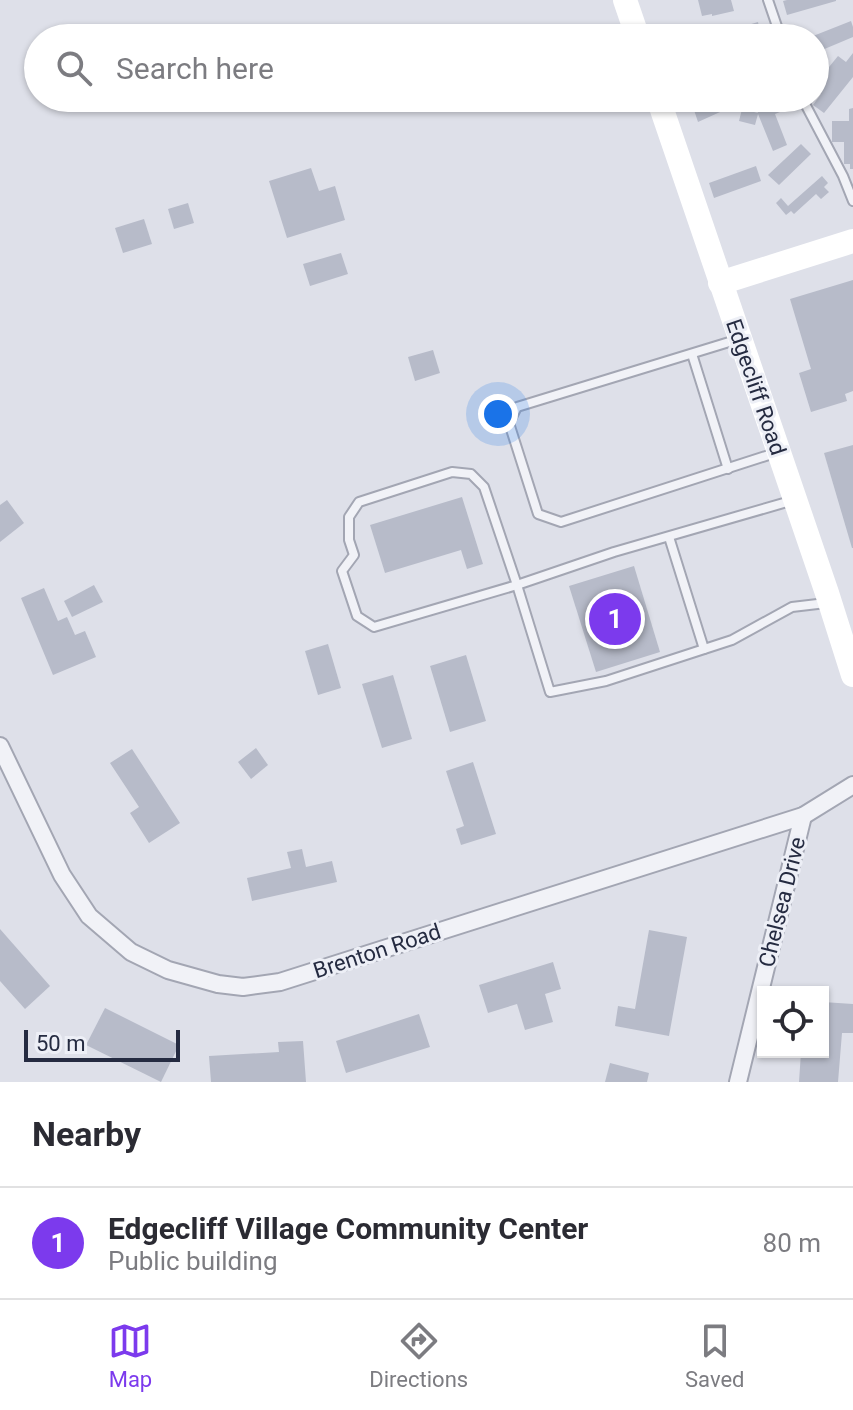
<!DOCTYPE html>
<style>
body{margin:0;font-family:Roboto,sans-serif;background:#f7f7f7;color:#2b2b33}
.controls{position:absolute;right:24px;bottom:24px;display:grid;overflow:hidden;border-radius:0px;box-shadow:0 2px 6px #0004}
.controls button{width:72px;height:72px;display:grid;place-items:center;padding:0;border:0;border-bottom:2px solid #e1e1e2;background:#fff;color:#2b2b33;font:40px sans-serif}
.scale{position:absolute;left:24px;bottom:20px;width:156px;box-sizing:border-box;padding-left:8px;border:4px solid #252b41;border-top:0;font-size:22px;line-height:28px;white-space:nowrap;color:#252b41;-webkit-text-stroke:6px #edeff6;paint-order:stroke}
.you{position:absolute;left:498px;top:414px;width:28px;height:28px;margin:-20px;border:6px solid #fff;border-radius:50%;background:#1a73e8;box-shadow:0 0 0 12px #1a73e833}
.badge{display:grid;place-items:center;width:52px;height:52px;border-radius:50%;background:#7c3aed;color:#fff;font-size:26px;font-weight:700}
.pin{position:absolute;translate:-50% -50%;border:4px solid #fff;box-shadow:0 2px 8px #0006}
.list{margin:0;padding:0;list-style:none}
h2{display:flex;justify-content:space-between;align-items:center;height:104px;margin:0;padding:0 32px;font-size:34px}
h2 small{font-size:26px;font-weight:400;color:#7c7c81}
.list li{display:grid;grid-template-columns:52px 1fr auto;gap:24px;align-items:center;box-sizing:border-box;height:112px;padding:0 32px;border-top:2px solid #e1e1e2}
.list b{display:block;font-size:30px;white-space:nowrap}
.list p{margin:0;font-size:26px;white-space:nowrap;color:#7c7c81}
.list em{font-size:26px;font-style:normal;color:#7c7c81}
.icon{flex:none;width:44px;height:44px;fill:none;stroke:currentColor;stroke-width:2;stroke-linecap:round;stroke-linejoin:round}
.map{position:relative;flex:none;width:853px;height:1082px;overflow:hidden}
.search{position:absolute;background:#fff;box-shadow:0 2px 6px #0004;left:24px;right:24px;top:24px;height:88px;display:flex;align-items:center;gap:20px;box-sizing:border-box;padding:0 28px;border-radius:44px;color:#7c7c81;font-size:30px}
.sheet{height:216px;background:#fff}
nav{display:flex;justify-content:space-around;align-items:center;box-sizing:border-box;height:112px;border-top:2px solid #e1e1e2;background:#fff;font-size:22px;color:#7c7c81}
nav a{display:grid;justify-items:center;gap:4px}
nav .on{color:#7c3aed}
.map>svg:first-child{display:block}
.building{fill:#b7bbc9}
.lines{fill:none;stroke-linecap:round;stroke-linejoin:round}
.lane-casing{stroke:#a3a6b3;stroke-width:12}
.street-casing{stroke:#a3a6b3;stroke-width:20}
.lane{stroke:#f1f2f7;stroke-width:8}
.street{stroke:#f1f2f7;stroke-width:16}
.secondary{stroke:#fff;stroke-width:24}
.labels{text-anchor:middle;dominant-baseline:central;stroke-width:6;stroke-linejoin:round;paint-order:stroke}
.street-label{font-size:22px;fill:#252b41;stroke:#edeff6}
</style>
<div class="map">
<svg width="853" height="1082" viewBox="0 0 853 1082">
<rect width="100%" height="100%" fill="#dee0e9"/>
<!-- building -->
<g class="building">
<polygon points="698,0 731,0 734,11 712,16 712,14 702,16"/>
<polygon points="787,0 836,0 836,1 787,15 783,1"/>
<polygon points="851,21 853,27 853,37 815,53 815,38 808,38"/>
<polygon points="758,22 761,36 754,38 730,38 728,31"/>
<polygon points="853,53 853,77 824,113 813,105 821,94 815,90 828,74 825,72 838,56 846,62"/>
<polygon points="690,98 709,98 712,106 728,98 738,98 740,103 698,122"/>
<polygon points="752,98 786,98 790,108 775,114 787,145 773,151 758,114 755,125 739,121 742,109 758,113"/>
<polygon points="853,108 853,169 850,169 850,164 844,164 844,142 832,142 832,121 849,121 849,109"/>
<polygon points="801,144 811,154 779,185 768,175"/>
<polygon points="756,166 761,181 714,198 709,183"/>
<polygon points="311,168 319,191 335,186 345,220 287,238 269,181"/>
<polygon points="822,176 828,183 824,187 829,192 821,199 816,194 794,214 791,211 786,215 776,203 781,198 788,206"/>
<polygon points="188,203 194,223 174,229 168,209"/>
<polygon points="144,219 152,244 123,253 115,228"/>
<polygon points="341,253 348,274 310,286 303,264"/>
<polygon points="853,280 853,391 845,394 847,401 811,412 799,373 811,369 790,299"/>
<polygon points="433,350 440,373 415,381 408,357"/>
<polygon points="853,445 853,548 852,548 824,453"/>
<polygon points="462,497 483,564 467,569 461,550 385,573 370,525"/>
<polygon points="7,500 24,523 0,542 0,505"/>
<polygon points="634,566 660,652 596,672 569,586"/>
<polygon points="94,585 103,602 72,617 64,601"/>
<polygon points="44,588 58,621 67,617 75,635 85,631 96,657 53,675 21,598"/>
<polygon points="328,644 341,688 318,695 305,651"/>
<polygon points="466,655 486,721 450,732 430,666"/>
<polygon points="393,675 412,739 382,748 362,684"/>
<polygon points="256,748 268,765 251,779 238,762"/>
<polygon points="132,749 180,823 149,843 130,813 139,807 110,763"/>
<polygon points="473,762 496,834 461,845 456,829 464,826 446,771"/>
<polygon points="302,849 306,867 332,861 337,882 252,901 247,878 291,868 287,852"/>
<polygon points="0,929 50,986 25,1009 0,981"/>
<polygon points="649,930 687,937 669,1036 615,1026 618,1006 635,1009"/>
<polygon points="553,962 561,989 545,994 553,1022 525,1030 517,1004 488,1013 479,985"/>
<polygon points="823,1002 853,1004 853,1033 842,1033 838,1082 799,1082 801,1052 823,1052"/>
<polygon points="105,1008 179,1045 161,1082 86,1045"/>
<polygon points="419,1014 430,1047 346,1073 336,1041"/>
<polygon points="303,1041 306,1082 211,1082 209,1056 279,1052 278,1042"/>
<polygon points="610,1063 649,1073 647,1082 605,1082"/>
</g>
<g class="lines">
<!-- lane casing -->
<g class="lane-casing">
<g id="lane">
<polyline points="768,0 781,38"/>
<polyline points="802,98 843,176 853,201"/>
<polyline points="739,339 517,407 509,423 538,514 561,522 775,453"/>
<polyline points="692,354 728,469"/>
<polygon points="452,472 471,474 484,487 517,585 374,627 357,616 342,571 354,555 349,540 349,517 359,502"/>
<polyline points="794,500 614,552 517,585 550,692 606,681 732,640 792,607 826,603"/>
<polyline points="669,537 704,649"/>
</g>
</g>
<!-- street casing -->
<g class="street-casing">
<g id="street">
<polyline points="0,746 62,875 89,916 131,952 168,970 218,984 243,987 280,982 803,816 853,785"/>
<polyline points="738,1082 803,816"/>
</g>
</g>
<!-- lane -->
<use href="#lane" class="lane"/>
<!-- street -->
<use href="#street" class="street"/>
<!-- secondary -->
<g class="secondary">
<polyline points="625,0 638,38"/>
<polyline points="658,98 827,593 853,675"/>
<polyline points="720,283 853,241"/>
</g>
</g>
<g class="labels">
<!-- street labels -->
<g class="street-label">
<text transform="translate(756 387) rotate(71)">Edgecliff Road</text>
<text transform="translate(782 902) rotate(-76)">Chelsea Drive</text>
<text transform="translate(377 951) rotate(-18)">Brenton Road</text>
</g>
</g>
</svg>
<div class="controls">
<button><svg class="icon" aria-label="locate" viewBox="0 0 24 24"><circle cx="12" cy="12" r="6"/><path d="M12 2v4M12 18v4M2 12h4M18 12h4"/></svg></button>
</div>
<div class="scale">50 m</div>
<div class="you"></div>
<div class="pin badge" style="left:615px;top:619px">1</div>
<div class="search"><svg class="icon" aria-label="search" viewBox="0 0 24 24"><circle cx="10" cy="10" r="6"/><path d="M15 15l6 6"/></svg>Search here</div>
</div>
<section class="sheet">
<h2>Nearby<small></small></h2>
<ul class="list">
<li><span class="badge">1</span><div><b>Edgecliff Village Community Center</b><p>Public building</p></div><em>80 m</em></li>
</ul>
</section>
<nav>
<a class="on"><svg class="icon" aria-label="map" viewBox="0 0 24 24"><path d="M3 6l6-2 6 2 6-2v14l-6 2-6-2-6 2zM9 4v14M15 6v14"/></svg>Map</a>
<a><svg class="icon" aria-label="directions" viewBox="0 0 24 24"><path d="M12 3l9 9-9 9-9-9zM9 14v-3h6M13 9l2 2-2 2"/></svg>Directions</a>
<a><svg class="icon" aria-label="saved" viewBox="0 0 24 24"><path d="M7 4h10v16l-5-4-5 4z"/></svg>Saved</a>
</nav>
